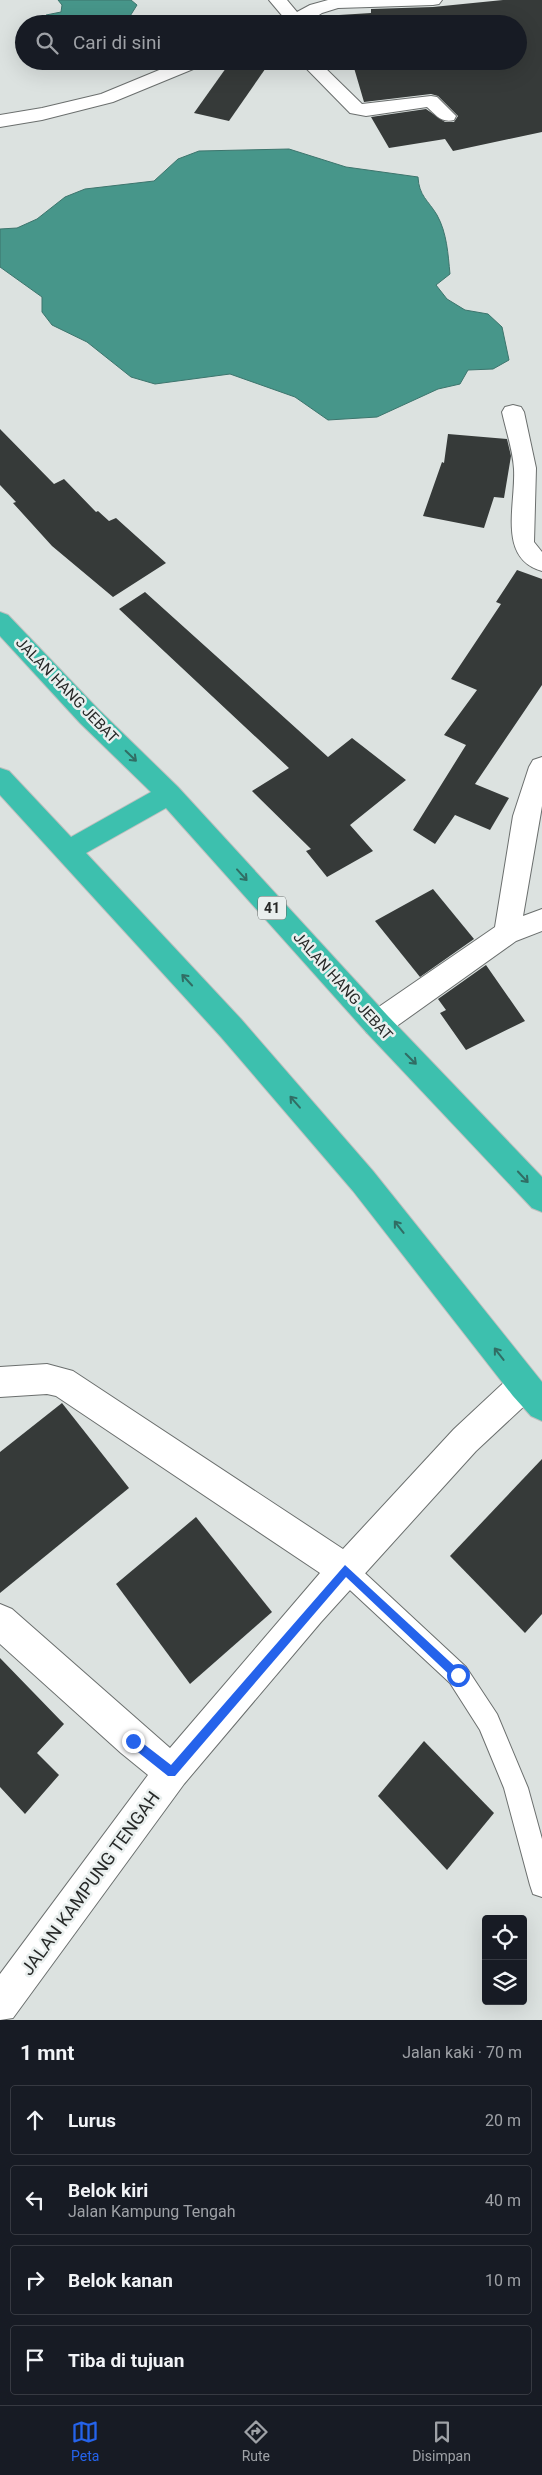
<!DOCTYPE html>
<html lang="id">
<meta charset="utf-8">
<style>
body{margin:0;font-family:Roboto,sans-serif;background:#242831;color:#f1f3f6}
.controls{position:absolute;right:15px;bottom:15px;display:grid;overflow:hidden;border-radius:5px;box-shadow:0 5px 20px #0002}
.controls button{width:45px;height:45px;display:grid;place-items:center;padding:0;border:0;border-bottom:1px solid #363941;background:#171b24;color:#f1f3f6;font:25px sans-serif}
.stop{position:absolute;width:15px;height:15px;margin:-11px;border:4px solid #2563eb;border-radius:50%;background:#fff}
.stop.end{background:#2563eb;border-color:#fff;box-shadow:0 1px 5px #0008}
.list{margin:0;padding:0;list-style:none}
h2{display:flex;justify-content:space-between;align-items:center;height:65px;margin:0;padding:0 20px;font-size:21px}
h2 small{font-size:16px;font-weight:400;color:#9ea1a6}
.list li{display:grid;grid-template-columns:32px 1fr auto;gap:15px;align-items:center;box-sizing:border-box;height:70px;margin:0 10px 10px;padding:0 10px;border:1px solid #363941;border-radius:5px}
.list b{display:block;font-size:19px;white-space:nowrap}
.list p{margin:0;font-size:16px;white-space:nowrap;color:#9ea1a6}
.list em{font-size:16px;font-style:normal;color:#9ea1a6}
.icon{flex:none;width:28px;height:28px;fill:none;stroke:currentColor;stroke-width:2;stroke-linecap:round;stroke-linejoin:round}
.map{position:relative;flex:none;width:542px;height:2020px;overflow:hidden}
.search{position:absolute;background:#171b24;box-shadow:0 5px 20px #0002;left:15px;right:15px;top:15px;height:55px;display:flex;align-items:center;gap:12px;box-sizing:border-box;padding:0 18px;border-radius:28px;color:#9ea1a6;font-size:19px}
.sheet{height:385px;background:#171b24}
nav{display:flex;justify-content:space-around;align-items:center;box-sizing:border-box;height:70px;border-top:1px solid #363941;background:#171b24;font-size:14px;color:#9ea1a6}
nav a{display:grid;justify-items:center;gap:2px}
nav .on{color:#2563eb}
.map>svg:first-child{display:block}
.water{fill:#47968a;stroke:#3d756d}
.building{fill:#363a39}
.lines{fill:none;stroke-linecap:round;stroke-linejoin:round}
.lane-casing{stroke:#6b6f6e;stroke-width:2}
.street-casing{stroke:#6b6f6e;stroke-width:2}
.highway-casing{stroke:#bebfbe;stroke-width:2}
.lane{fill:#fff;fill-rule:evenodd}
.street{fill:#fff;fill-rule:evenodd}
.highway{fill:#3dc0ae;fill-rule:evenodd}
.oneway{stroke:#316d64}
.route{fill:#2563eb}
.labels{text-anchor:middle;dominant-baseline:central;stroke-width:5;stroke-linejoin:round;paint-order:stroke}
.shield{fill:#e9efee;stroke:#616463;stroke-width:1}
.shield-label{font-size:14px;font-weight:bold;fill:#272928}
.street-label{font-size:15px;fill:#272928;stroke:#e9efee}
.near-street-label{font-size:18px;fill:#272928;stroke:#e9efee}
</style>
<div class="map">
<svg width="542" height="2020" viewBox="0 0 542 2020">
<rect width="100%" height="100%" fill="#dce2e0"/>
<!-- water -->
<g class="water">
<polygon points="58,0 131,0 137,5 127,21 118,24 47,24 51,20 46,15 61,12 62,5"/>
<path d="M 289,149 L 346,167 L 418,177 C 419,196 428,200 437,215 C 447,233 448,254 450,274 L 436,285 L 447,299 L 465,310 L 488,314 L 502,327 L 509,360 L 493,369 L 468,370 L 460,384 L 438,389 L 377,417 L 328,420 L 295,397 L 230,374 L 155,384 L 131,377 L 87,342 L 52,325 L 42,312 L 42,297 L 0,267 L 0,229 L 17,228 L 37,219 L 65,197 L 85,189 L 154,181 L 178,159 L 199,151 Z"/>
</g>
<!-- building -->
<g class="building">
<polygon points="503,0 542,0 542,132 453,151 445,139 389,148 371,117 426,109 445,122 454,122 458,116 438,96 431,94 364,102 352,61 518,61 518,24 341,24 339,15 371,13 371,9 433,7"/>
<polygon points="231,61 270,62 229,121 194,113"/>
<polygon points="0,429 54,484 64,479 96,512 98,511 109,521 116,518 166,563 113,597 52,546 13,503 16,502 0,485"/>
<polygon points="448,434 507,439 511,456 504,498 494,497 484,528 423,516 442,462 444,463"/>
<polygon points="517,570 542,579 542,685 475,784 509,798 490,830 455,815 435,844 413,830 466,745 444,735 477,690 451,679 501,604 496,602"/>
<polygon points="145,592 328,757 352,738 406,780 350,825 373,851 327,877 306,851 311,849 252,791 289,768 119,609"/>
<polygon points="433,889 474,939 420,977 375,921"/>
<polygon points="486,965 525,1021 466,1050 440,1013 446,1010 438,999"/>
<polygon points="62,1403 129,1488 0,1593 0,1452"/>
<polygon points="542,1459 542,1614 525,1633 450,1556"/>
<polygon points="196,1517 272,1612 190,1684 116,1584"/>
<polygon points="0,1658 64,1724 37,1753 59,1775 25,1814 0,1787"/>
<polygon points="424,1741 494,1813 447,1870 378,1796"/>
</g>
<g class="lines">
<!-- lane casing -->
<g class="lane-casing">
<polygon id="lane" points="345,1559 353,1562 466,1667 497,1714 528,1788 542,1839 542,1897 533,1894 530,1885 504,1788 480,1730 450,1683 337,1578 334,1570 337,1562"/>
</g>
<!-- street casing -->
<g class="street-casing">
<g id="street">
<polygon points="269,0 287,0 297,12 310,5 328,0 442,0 439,4 433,5 338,8 322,13 305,24 280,24 285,19"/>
<polygon points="181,61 206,61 203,65 113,102 42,120 0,127 0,115 42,108 101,94"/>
<path d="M 299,61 L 318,61 L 362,104 L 431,96 L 437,97 L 456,116 L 454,120 C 441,123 436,115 427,107 L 366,116 L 350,113 Z"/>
<path d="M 513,405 L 521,407 L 524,412 L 536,468 L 534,542 L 542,552 L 542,571 C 497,558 516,505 514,469 C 513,451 506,430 502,412 L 505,407 Z"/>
<polygon points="542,757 542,806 523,916 542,909 542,931 516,941 387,1033 377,1036 367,1033 363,1024 367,1015 495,927 513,816 529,767 533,760"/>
<polygon points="47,1364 73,1371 343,1549 454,1429 513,1374 524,1370 535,1374 540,1385 535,1396 476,1451 321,1622 184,1784 13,2018 0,2020 0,1974 148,1775 121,1753 0,1644 0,1604 12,1609 170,1748 320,1573 56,1396 47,1394 0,1397 0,1367"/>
</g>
</g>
<!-- highway casing -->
<g class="highway-casing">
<polygon id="highway" points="0,612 8,615 98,709 178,787 387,1015 542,1177 542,1212 532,1208 367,1033 166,808 86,853 241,1019 373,1171 542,1382 542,1421 531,1416 513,1396 353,1191 221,1037 0,795 0,768 9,771 71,837 151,792 80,723 0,636"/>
</g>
<!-- lane -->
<use href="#lane" class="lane"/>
<!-- street -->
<use href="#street" class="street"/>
<!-- highway -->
<use href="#highway" class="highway"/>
</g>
<!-- one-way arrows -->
<defs><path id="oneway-shaft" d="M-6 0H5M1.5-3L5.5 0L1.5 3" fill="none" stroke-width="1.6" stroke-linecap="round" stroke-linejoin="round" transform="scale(1.25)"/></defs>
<g class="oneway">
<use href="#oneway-shaft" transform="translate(131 756) rotate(44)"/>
<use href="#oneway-shaft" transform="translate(242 875) rotate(48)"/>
<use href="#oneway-shaft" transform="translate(187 980) rotate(-133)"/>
<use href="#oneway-shaft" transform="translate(411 1059) rotate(45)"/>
<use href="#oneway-shaft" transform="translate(295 1102) rotate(-131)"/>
<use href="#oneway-shaft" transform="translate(523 1177) rotate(47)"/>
<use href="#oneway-shaft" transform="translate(399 1227) rotate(-128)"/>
<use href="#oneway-shaft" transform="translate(499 1354) rotate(-128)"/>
</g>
<!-- route -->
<polygon class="route" points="345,1565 461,1672 461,1679 454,1679 346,1577 175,1776 168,1776 129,1745 129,1738 136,1738 171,1765"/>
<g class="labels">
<!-- shield labels -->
<rect class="shield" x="258" y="896.5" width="28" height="23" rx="4"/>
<g class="shield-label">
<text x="272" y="908">41</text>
</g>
<!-- street labels -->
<g class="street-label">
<text transform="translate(67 690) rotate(46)">JALAN HANG JEBAT</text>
<text transform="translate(343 986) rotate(48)">JALAN HANG JEBAT</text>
</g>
<!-- near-street labels -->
<g class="near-street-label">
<text transform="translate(90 1883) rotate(-54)">JALAN KAMPUNG TENGAH</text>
</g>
</g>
</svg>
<div class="controls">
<button><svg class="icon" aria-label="locate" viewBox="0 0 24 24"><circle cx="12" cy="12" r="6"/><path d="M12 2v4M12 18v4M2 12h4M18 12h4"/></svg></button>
<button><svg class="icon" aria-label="layers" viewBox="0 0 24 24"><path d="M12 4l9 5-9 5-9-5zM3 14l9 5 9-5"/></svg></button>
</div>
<div class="stop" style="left:458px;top:1675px"></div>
<div class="stop end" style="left:133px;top:1741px"></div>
<div class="search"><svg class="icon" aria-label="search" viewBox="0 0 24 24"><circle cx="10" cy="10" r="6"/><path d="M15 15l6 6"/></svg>Cari di sini</div>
</div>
<section class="sheet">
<h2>1 mnt<small>Jalan kaki · 70 m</small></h2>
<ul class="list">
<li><svg class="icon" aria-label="ahead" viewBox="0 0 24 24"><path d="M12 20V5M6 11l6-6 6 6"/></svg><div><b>Lurus</b></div><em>20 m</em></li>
<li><svg class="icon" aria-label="left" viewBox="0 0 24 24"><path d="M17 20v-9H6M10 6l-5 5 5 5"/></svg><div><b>Belok kiri</b><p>Jalan Kampung Tengah</p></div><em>40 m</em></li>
<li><svg class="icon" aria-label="right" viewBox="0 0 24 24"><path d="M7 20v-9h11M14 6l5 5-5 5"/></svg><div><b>Belok kanan</b></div><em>10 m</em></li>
<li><svg class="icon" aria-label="arrive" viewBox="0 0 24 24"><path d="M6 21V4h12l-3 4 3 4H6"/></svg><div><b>Tiba di tujuan</b></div></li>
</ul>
</section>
<nav>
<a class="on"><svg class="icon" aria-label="map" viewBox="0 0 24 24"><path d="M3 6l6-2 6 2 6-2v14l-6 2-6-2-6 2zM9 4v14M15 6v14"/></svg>Peta</a>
<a><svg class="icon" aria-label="directions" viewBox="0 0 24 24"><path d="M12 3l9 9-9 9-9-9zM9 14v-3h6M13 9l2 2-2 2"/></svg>Rute</a>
<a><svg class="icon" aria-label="saved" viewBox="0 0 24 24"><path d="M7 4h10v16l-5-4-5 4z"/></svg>Disimpan</a>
</nav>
